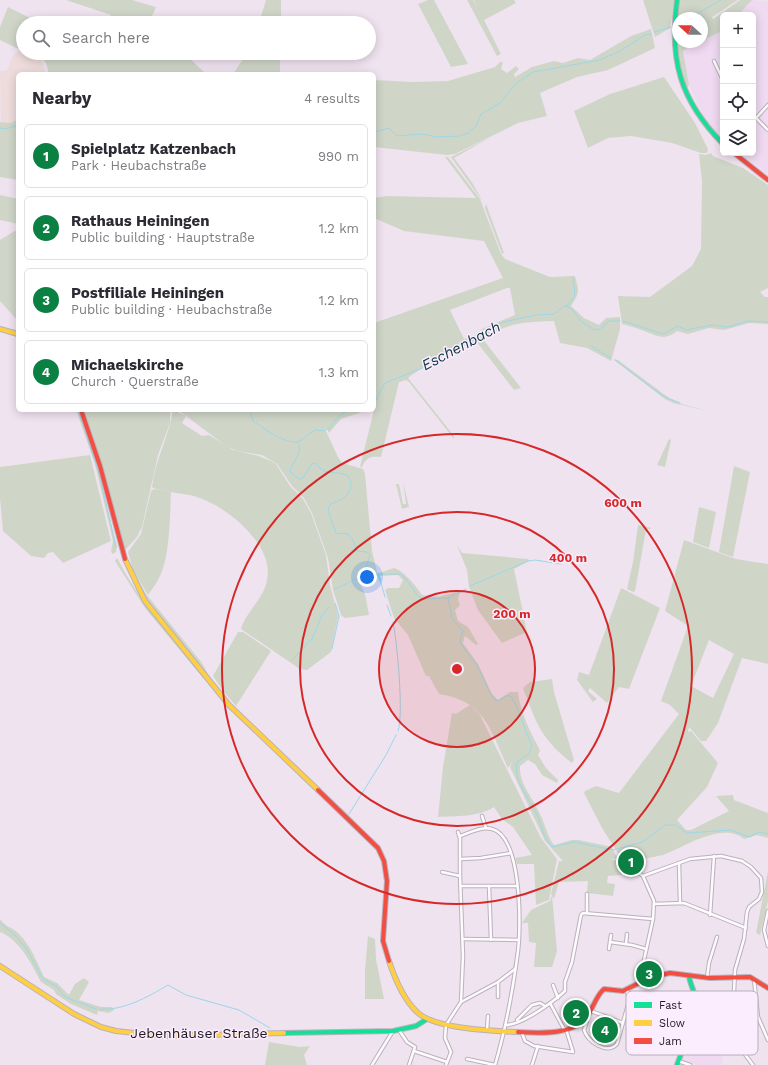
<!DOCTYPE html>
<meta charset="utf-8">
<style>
body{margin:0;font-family:"Work Sans",sans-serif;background:#f7f7f7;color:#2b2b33}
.controls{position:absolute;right:12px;top:12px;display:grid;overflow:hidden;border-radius:6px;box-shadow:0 2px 10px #0003}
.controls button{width:36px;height:36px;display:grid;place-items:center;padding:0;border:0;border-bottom:1px solid #e1e1e2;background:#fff;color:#2b2b33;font:20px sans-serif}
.compass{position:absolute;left:672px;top:12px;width:36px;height:36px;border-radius:50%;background:#fff;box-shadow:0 2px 10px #0003;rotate:291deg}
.you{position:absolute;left:367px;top:577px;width:14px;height:14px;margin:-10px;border:3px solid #fff;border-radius:50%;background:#1a73e8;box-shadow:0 0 0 6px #1a73e833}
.badge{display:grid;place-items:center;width:26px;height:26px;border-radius:50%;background:#0b8043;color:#fff;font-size:13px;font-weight:700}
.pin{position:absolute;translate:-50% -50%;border:2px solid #fff;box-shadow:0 1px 4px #0006}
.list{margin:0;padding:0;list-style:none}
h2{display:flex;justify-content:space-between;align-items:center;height:52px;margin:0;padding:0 16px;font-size:17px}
h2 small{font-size:13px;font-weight:400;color:#7c7c81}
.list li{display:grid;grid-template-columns:26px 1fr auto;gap:12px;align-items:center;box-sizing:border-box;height:64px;margin:0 8px 8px;padding:0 8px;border:1px solid #e1e1e2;border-radius:6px}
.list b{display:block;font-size:15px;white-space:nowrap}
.list p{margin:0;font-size:13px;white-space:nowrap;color:#7c7c81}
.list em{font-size:13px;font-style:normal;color:#7c7c81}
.icon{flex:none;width:22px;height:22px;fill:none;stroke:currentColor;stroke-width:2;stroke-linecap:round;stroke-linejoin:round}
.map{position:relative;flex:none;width:768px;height:1065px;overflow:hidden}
.search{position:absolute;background:#fff;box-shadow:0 2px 10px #0003;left:16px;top:16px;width:360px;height:44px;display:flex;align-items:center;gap:10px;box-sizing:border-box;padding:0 14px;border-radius:22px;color:#7c7c81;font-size:15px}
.panel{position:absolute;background:#fff;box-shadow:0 2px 10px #0003;left:16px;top:72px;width:360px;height:340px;border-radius:6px}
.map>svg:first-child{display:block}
.built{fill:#efdaf1}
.industrial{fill:#eedcdc}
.green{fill:#cfd6c8;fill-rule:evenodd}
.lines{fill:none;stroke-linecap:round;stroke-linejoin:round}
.stream{stroke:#9cd6e8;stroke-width:1}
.canal{stroke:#9cd6e8;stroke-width:2.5}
.street-casing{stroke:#bbb1bc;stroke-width:4.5}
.fast-casing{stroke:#bbb1bc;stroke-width:6}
.slow-casing{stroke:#bbb1bc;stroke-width:6}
.jam-casing{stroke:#bbb1bc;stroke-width:6}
.street{stroke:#fdfbfd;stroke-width:2.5}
.fast{stroke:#16e098;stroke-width:4}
.slow{stroke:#ffcf43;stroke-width:4}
.jam{stroke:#f24e42;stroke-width:4}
.ring{fill:none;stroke:#d62828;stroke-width:2}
.labels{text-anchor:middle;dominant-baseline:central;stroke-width:3;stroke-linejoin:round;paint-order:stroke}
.street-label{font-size:14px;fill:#201821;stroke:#fbedfd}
.water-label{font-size:15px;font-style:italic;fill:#0e3941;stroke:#fbedfd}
.key{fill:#fbedfd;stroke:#b9adbb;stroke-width:1}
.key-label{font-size:11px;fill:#201821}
.centre{fill:#d62828;stroke:#fbedfd;stroke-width:2}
.ring-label{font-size:12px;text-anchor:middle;font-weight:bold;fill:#d62828;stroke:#fbedfd;stroke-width:3;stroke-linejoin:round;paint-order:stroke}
</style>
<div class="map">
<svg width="768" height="1065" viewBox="0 0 768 1065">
<rect width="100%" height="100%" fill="#efe3f0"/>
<!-- built -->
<g class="built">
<polygon points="752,0 768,2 768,175 740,153 753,153 753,15 738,15"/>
<polygon points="702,30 705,39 723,31 723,139 707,122 700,109 689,85 683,59 683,51 695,44 694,42 702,42"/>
<polygon points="691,1027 709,1032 723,1047 722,1065 697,1065 680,1060"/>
</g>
<!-- industrial -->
<polygon class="industrial" points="20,50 23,53 28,53 41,59 46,74 18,74 18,119 11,123 1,122 0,71 5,71 8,69 12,57"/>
<!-- green -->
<g class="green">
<polygon points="66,0 132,0 156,7 152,16 155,23 108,23 111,15"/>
<polygon points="266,0 281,0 281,23 259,23"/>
<polygon points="428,0 434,0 468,64 451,67 418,4"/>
<polygon points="467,0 473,0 477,6 474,0 514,0 516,3 484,20 501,54 497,56"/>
<polygon points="643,0 675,0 670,28 655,37"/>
<path d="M 679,0 L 738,0 L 712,17 L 713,19 L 740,0 L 752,0 L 738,15 L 723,15 L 723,31 L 705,39 L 702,30 L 702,18 L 678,18 L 678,42 L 694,42 L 695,44 L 683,51 L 689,85 L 687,88 C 675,54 673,35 679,0 Z"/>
<polygon points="8,7 40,23 23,23 23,51 0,40 0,27"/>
<polygon points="651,29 655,48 608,70 577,77 540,93 547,116 518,123 455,154 447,155 374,147 374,80 413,82 448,81 495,67 500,62 503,62 501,69 507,73 516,66 519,69 514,74 515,77 532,67 554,61 563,63 578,58 590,60 631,36"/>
<polygon points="28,53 184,53 206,74 49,74 46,63 42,57 41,59"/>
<polygon points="247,53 280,53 280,74 233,74"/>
<polygon points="664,77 695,123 708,149 707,153 701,153 672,143 631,136 608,138 588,148 574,111 610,94"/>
<polygon points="18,119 18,180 0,177 0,122 11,123"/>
<polygon points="491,137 454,158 473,184 483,202 451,157"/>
<path d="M 711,153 L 713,156 L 743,168 L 768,185 L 768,288 L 760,292 L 765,297 L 768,297 L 768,324 L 749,323 L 724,330 L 709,328 L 688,334 L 677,331 C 665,341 657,336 644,331 C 637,328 630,326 622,324 L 618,296 L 650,297 L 692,266 L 701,249 L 702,181 L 699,154 L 706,155 Z"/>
<path d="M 445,157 L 448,157 L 480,199 L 501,254 L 505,259 L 550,277 L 575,276 C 579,291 580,293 571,306 L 584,318 L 599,325 L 606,318 L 620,317 L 620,329 L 611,361 L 587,348 L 560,343 L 554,321 C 521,322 511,323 482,338 L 521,388 L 514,390 L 476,341 C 455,349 426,364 408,378 L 454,436 L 454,439 L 409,382 L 406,380 L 399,382 L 381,457 C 371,456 366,457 362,467 L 360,467 L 374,410 L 374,323 L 503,278 L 484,241 L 404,231 L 374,218 L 374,198 L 387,196 L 476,198 ZM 507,288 L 510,288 L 515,315 L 482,329 L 473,337 L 464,339 L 450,310 Z"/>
<polygon points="0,195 18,199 18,224 0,220"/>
<polygon points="486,204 504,253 502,254 485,208"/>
<polygon points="18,229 18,321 0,301 0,240"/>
<polygon points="614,359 618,360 669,398 681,404 712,412 673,403 665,399 614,360"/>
<path d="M 76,410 L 79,410 C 96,454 105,500 117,546 L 116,552 L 113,554 L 111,552 L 113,541 L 95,464 Z"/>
<polygon points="82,410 170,410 170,423 158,455 142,527 137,537 125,550 121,545 116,515 108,497"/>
<path d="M 173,410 L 186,416 L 182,423 L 202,436 L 209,435 L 233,450 L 259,456 L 271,461 L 276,464 L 290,486 L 303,499 L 311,513 L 326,555 L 330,585 L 338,616 L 331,652 L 307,670 L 300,669 L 241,629 C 246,611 264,599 267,580 C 275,545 226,506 197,497 C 186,493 160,492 152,487 C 155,460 169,436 173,410 Z"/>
<polygon points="178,410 368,410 341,419 329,433 327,429 325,429 338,457 342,463 363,469 365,474 372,551 378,576 364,576 358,579 365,594 369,615 345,618 341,615 333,590 328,558 312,513 304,498 292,486 277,464 262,455 237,451 226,446"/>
<polygon points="669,439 671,440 665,467 657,465"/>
<polygon points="90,455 111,541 63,563 53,552 48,553 44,558 31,556 3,531 0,498 0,467"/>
<polygon points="734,466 750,472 733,557 719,552"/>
<polygon points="403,482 409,507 402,509 396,484 399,484 403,504 406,504"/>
<path d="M 154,489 L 171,492 C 170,514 170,556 160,576 C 157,583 152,589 148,595 L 133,570 L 128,552 L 141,534 L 151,491 Z"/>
<polygon points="699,507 716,512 709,548 693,542"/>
<polygon points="638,525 652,528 646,530 635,591 633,592 627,589 633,562"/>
<path d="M 684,540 L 736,559 L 768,564 L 768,664 L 742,658 L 718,723 L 706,741 L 701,741 L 689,727 L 688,732 L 691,731 L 718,763 L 707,787 L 677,820 L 686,830 L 691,830 L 729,811 L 716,796 L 733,795 L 734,800 L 768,813 L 768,838 L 757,835 L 744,839 C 722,821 685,847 663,855 C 655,857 646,858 638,860 L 643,872 L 641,874 L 621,858 L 602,828 L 584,793 L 585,791 L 596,786 L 619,793 L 679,714 L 670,705 L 661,701 L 688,626 L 665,611 ZM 709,640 L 734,654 L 713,698 L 691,686 Z"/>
<polygon points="457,545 462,553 528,559 529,561 514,569 527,632 502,643 478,610 469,587 467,570"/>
<polygon points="125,553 132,569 146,594 202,663 209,676 145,598 135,582"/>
<path d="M 117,558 C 140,603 175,640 206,679 L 203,678 L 145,608 L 115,561 Z"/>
<path d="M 394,568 C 402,569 418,588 422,595 L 438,597 L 460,591 L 458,600 L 460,605 L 455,610 L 458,621 L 468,627 L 478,644 L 476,645 L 465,636 L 463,643 L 478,664 L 492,694 L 498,700 L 510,692 L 518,692 C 520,711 530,732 539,748 L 540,751 L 538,755 L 546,768 L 558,780 L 557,783 L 542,775 L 535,764 L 528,760 L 520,766 C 519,784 533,798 540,814 C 545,824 547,836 554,845 L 572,840 L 579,840 L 612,847 L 617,858 L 610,860 L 619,860 L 625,864 L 622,875 L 608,876 L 607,883 L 615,884 L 613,896 L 587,893 L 588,881 L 559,882 L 554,899 L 551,894 L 559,861 L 563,861 L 545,841 L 510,767 L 512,762 L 508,768 C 490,730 486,701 439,694 L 429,676 L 426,676 L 408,635 L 394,618 L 385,590 L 388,588 L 399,588 L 403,580 L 398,575 L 380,576 L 379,573 Z"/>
<polygon points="621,588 660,608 629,689 619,687 607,703 590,688 588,691 597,699 593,702 577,680 579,672 589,675"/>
<polygon points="238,632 243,632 271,651 236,706 223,691 213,676"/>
<path d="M 552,679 L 554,692 L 574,760 L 572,763 C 540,738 537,724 523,688 L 530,682 Z"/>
<path d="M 470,705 L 479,713 L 541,838 L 557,859 L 549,900 L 536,905 L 534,864 L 517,864 L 515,858 L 532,855 L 513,827 L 502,819 L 494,807 C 479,817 456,816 438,817 L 443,767 L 452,713 L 456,714 Z"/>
<polygon points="768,871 768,901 760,935 756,933"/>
<polygon points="552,895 557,951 552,967 534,967 536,943 529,942 528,923 522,923 531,910 550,901"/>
<path d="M 0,919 C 4,926 12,927 18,933 C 30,944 37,962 44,977 L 57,983 L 69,995 L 75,984 L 84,978 L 89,982 L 79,1000 L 101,1007 L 112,1007 L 114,1010 L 109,1013 L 98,1011 L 97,1015 L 71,1004 L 56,994 L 54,990 L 41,982 C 30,962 22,943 1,932 L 0,933 Z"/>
<polygon points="368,936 375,939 376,959 384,999 365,999 365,970"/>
<polygon points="269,1042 300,1047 310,1046 304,1055 307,1065 265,1065"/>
</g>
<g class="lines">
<!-- stream -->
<g class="stream">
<polyline points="690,18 721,0"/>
<polyline points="655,32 671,27"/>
<polyline points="0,128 6,129 18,125"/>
<polyline points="374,132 389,128 397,136 422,134 437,137 459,136 468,133 476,126 481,114 500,103 515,84 533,72 600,60 620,51 645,35 651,34"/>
<polyline points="567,306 575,295 573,277"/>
<polyline points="623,321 663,334 678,326 686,330 712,325 728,327 748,321 768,322"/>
<polyline points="0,331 18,337"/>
<polyline points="591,346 611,358"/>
<polyline points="615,360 663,396 680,403"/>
<polyline points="374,403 385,383 425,367 455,348 474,340 485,331 503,322 536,315 554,314 564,306 567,306 571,308 582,322 594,330 600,329 609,321 620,321"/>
<polyline points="78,410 99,474 116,547"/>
<path d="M 250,410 L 253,421 C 264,428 286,446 300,441 C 305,438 309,433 315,430 C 335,433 329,423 342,414 C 348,410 356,411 363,410"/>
<path d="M 297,442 C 305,451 292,461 290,472 L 299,479 L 302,479 L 312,464 L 315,463 C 318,465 319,467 322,470 C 331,476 349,468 351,483 C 352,488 348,494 345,497 C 340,502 334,501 329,506 L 328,511 L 336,533 L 348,534 L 353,540 L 357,551 L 367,552 L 370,555 L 366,568 L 367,574 L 400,574 L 406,579 L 418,596 L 424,599 L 448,598 L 452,618 L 463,631 L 460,641 C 464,651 473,658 478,667 C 484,678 487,690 495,700 L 498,701 L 506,696 L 511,696 C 521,712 524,730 532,746 L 529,754 L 517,762 C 512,782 533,802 539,820 C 543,830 544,840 553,847 L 574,842 L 613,850 L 643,842 L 665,825 L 676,825 L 687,833 L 731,830 L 749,837 L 759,832 L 768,834"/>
<polyline points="117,527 118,532"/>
<polyline points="380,580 385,597"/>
<polyline points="470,586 528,561 535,560 561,564"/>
<polyline points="335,589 367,574"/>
<polyline points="448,598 466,589"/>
<polyline points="387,605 391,616"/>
<path d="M 393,622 C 397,640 404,716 398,731"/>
<polyline points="332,649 339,616 335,603"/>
<polyline points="292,660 312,639 322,615 329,607"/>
<polyline points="349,814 386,755 396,735"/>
<polyline points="0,923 13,933 26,948 43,979 56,986 65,997 96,1009"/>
<path d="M 100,1009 C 123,1011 148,997 168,985 L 186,995 L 239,1010 L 270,1028"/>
</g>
<!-- canal -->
<polyline class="canal" points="378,574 380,580"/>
<!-- street casing -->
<g class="street-casing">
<g id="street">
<polyline points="714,61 723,80"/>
<polyline points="753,115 768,130"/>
<polyline points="756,118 768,105"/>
<polyline points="482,816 486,828"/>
<path d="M 460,836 C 469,833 482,826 492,829 C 522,837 521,926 518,951 C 513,989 506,1028 495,1065"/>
<polyline points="460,859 481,858 511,853"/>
<polyline points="619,859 643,876 654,901 653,919 644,960 646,979"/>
<polyline points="679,863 680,902"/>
<polyline points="442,872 460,876"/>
<polyline points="643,876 690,859 721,856 742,861 751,867 761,878 762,892 759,899 749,907 747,912 744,939 735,970 732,1036"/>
<polyline points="460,886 517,886"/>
<polyline points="489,886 491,940"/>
<polyline points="654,904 684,903 746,928"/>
<polyline points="768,911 764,930 768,946"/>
<polyline points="587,913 587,894"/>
<polyline points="710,915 714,856"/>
<polyline points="463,939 519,940"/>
<polyline points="610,942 611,935"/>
<polyline points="626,944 627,934"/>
<polyline points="609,949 610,942 632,945 646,949"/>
<polyline points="707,978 709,963 717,937"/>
<polyline points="754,979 758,1017 768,1040"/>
<polyline points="498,982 498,997"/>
<polyline points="553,985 558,998"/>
<polyline points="461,1002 498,982 515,969"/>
<polyline points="550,1003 564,1029"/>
<polyline points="695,1003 722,1024 753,1065"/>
<polyline points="702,1007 711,1000 713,995 733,994"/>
<polyline points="591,1011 623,1023"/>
<path d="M 586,1019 L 587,1021 L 584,1030 C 588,1042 607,1055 617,1044 L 629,1001 L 627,990"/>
<polyline points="517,1020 532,1005 540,1003 545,1006"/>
<path d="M 506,1025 C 522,1025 553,1002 565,991 L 565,982 L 572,962 L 581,915 L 583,913 L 653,919"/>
<polyline points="487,1029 488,1016"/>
<polyline points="399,1030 407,1042 415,1047 409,1065"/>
<polyline points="522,1033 525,1041 534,1046 573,1052 566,1029"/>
<polyline points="414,1051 447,1062"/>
<polyline points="467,1059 495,1065"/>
<polyline points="678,1061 690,1065"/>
<polyline points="372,1065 393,1031"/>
<polyline points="446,1065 451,1052 445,1038 446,1025 461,1002 463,956 460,876 460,838 458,832"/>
<polyline points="532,1065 538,1046"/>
</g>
</g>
<!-- fast casing -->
<g class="fast-casing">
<g id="fast">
<path d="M 677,0 C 669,60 680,100 723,144"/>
<polyline points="284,1033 393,1031 416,1026 427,1019"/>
<path d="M 677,1065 C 684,1045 697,1020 695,997 C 694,990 690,984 689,976"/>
</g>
</g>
<!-- slow casing -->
<g class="slow-casing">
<g id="slow">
<polyline points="0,329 18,334"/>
<polyline points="125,559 145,601 229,705 318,790"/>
<path d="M 389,961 C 395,979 403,999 417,1012 C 434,1029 494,1031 518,1032"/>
<polyline points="0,966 74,1014 101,1027 116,1031 163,1036 284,1033"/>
</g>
</g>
<!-- jam casing -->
<g class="jam-casing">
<g id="jam">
<polyline points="734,153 768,180"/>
<polyline points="81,410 100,466 125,559"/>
<polyline points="318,790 378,848 384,861 387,881 383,941 389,961"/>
<path d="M 518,1032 C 539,1033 575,1036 588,1015 C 594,1006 596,996 604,989 L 623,991 L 651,977 L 670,973 L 710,978 L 750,977 L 768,988"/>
</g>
</g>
<!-- street -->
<use href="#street" class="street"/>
<!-- fast -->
<use href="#fast" class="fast"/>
<!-- slow -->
<use href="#slow" class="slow"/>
<!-- jam -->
<use href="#jam" class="jam"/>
</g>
<!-- distance rings -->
<circle cx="457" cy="669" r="78" fill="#d62828" fill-opacity=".12"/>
<g class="ring">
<circle cx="457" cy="669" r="78"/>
<circle cx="457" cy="669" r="157"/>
<circle cx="457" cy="669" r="235"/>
</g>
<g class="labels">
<!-- street labels -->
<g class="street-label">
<text x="199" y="1033">Jebenhäuser Straße</text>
</g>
<!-- water labels -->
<g class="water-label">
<text transform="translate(461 346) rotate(-28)">Eschenbach</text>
</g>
</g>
<!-- legend -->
<rect x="626" y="991" width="132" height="64" rx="6" class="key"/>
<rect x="634" y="1002" width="18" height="6" fill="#16e098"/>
<rect x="634" y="1020" width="18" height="6" fill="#ffcf43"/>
<rect x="634" y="1038" width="18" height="6" fill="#f24e42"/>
<g class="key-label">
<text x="659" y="1009">Fast</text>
<text x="659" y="1027">Slow</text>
<text x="659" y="1045">Jam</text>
</g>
<circle cx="457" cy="669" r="6" class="centre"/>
<g class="ring-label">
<text x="623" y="507">600 m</text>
<text x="568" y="562">400 m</text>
<text x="512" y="618">200 m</text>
</g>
</svg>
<div class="controls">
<button>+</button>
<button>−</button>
<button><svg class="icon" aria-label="locate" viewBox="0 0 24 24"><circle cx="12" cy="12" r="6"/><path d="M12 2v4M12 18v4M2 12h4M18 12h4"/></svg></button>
<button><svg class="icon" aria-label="layers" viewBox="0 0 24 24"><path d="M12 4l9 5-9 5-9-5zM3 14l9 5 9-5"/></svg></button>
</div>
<svg class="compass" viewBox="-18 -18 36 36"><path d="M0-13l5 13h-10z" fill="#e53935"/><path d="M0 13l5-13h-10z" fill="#7c7c81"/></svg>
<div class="you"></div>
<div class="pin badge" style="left:631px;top:862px">1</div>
<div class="pin badge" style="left:576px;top:1013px">2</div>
<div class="pin badge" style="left:649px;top:974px">3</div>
<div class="pin badge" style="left:605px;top:1030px">4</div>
<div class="search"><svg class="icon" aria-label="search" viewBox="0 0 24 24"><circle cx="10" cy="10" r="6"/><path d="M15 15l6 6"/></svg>Search here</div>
<section class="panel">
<h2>Nearby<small>4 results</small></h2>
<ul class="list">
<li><span class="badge">1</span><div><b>Spielplatz Katzenbach</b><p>Park · Heubachstraße</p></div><em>990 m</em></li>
<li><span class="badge">2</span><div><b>Rathaus Heiningen</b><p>Public building · Hauptstraße</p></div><em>1.2 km</em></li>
<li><span class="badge">3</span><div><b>Postfiliale Heiningen</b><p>Public building · Heubachstraße</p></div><em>1.2 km</em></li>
<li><span class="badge">4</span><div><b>Michaelskirche</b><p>Church · Querstraße</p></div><em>1.3 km</em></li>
</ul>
</section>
</div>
